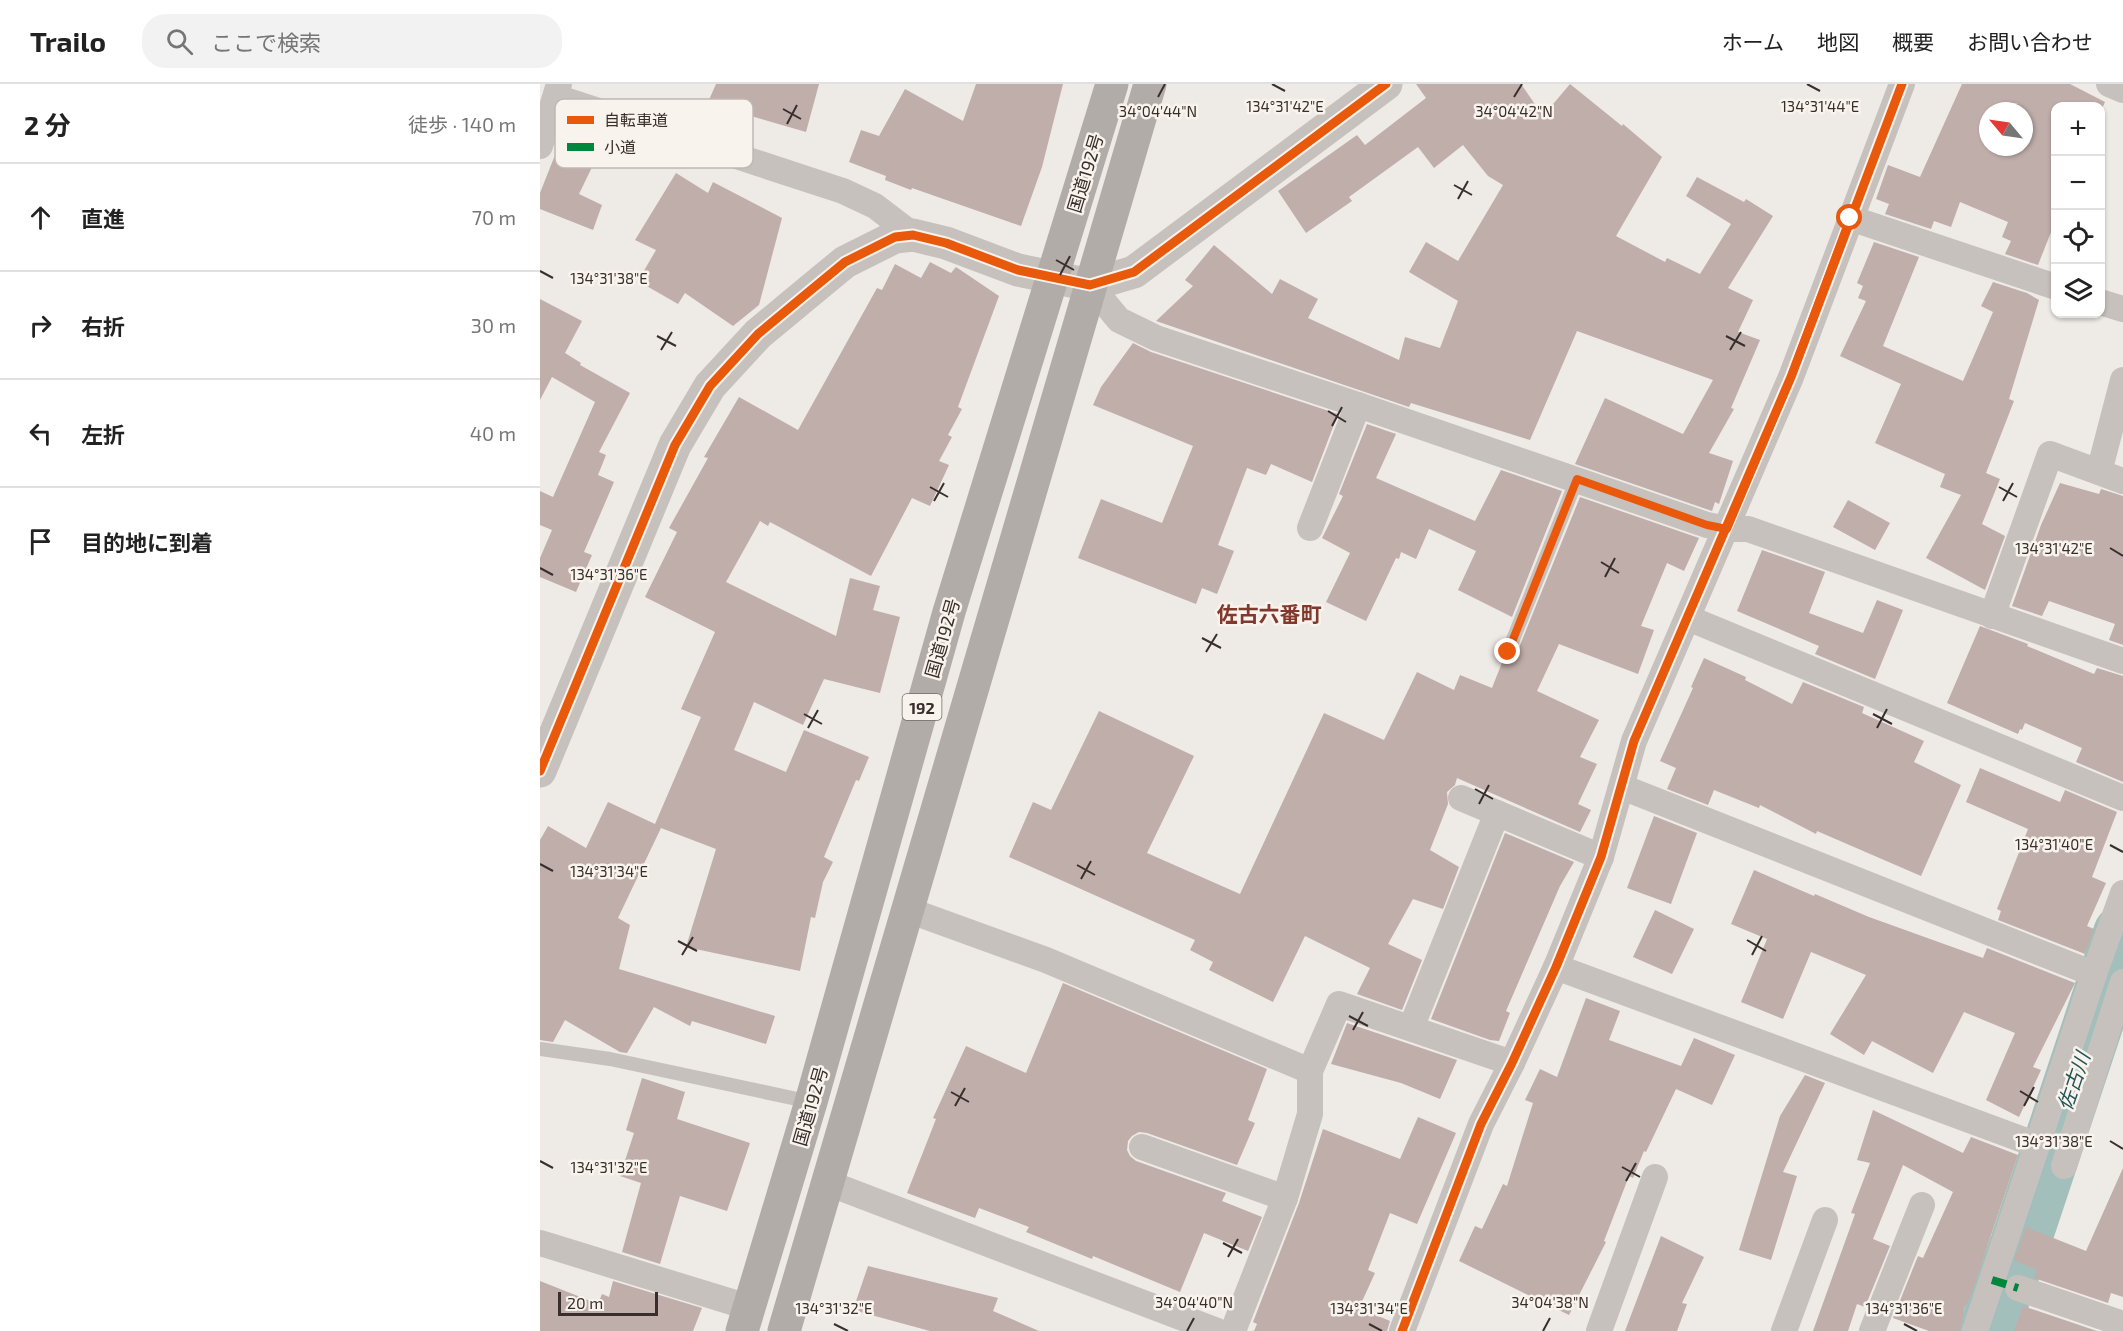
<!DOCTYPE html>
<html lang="ja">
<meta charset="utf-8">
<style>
body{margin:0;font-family:"Exo 2","Noto Sans JP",sans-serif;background:#f2f2f2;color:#222}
.controls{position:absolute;right:18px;top:18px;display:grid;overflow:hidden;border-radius:12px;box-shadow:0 2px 4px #0004}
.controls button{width:54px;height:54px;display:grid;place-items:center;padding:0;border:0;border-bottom:2px solid #e0e0e0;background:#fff;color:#222;font:30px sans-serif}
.compass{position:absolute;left:1439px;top:18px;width:54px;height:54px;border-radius:50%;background:#fff;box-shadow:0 2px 4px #0004;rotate:299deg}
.scale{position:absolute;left:18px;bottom:15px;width:100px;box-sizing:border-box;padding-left:6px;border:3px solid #382f2c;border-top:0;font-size:16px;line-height:21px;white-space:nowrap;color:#382f2c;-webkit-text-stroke:4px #f9f3ee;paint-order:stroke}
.stop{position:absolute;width:18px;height:18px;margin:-14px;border:4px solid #ea580c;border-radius:50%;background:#fff}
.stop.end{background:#ea580c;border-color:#fff;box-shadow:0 2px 6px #0008}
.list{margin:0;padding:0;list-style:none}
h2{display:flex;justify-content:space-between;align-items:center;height:78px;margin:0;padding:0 24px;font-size:26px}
h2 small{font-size:20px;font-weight:400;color:#767676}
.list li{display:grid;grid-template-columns:39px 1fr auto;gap:18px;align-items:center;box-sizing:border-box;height:108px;padding:0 24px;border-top:2px solid #e0e0e0}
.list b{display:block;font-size:22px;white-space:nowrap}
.list em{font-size:20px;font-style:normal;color:#767676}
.icon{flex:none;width:33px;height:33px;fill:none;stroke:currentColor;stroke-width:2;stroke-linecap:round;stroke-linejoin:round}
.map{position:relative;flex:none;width:1583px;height:1247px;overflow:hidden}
header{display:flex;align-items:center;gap:36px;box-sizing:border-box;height:84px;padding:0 30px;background:#fff;border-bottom:2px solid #e0e0e0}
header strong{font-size:28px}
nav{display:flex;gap:33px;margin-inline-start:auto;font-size:21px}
.search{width:420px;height:54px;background:#f2f2f2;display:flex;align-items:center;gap:15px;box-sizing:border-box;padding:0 21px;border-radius:24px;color:#767676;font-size:22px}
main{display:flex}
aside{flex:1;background:#fff}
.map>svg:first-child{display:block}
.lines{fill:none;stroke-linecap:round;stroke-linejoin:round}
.river{stroke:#a3bfbc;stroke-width:60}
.building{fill:#c0aeaa;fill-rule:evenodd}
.service{stroke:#c7c1be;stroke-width:14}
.minor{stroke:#c7c1be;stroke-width:26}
.tertiary{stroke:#c7c1be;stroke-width:33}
.trunk{stroke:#b2aca9;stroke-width:33}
.quiet{stroke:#00873e;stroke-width:8;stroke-dasharray:15 8;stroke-linecap:butt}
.cycleway-casing{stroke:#f9f3ee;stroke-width:13}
.cycleway{stroke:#e8590c;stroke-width:9}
.route{stroke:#ea580c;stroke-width:8}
.ticks{fill:none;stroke:#382f2c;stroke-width:2}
.labels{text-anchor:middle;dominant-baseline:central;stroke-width:5;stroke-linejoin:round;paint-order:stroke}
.shield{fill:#f9f3ee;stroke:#726a66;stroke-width:1.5}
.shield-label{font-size:16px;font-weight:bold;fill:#382f2c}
.street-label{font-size:18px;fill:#382f2c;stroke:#f9f3ee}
.water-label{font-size:20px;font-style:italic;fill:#255656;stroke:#f9f3ee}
.quarter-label{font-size:21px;font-weight:bold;fill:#80392c;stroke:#f9f3ee}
.key{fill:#f9f3ee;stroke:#bfb8b4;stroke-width:1.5}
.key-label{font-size:16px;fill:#382f2c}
.ticks-label{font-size:15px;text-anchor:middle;fill:#382f2c;stroke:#f9f3ee;stroke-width:5;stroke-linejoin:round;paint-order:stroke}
</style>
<header>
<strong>Trailo</strong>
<div class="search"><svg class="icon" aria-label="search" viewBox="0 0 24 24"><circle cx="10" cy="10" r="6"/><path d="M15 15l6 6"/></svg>ここで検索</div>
<nav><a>ホーム</a><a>地図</a><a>概要</a><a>お問い合わせ</a></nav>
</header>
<main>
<aside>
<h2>2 分<small>徒歩 · 140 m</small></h2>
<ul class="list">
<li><svg class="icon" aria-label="ahead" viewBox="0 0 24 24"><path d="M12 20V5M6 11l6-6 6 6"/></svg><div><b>直進</b></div><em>70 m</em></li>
<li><svg class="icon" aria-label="right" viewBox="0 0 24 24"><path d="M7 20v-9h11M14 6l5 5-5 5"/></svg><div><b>右折</b></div><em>30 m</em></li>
<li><svg class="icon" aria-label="left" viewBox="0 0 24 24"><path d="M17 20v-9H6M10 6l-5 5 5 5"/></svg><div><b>左折</b></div><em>40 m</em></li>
<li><svg class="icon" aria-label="arrive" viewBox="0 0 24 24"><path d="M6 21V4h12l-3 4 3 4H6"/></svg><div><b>目的地に到着</b></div></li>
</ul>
</aside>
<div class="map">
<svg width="1583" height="1247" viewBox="0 0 1583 1247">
<rect width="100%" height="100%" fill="#eeeae6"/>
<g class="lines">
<!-- river -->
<polyline class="river" points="1448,1247 1480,1160 1583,850"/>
</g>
<!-- building -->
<g class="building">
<polygon points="176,0 279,0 266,48 204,30 196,49 161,34"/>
<polygon points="436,0 523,0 502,83 481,142 372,104 371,106 345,96 346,92 309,78 321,46 339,52 365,5 423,37"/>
<polygon points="876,0 981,0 1003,32 1030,0 1082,42 1083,40 1122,73 1076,152 1125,178 1127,174 1160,190 1191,140 1146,112 1157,93 1204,118 1206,115 1233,132 1188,204 1213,216 1198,248 1220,256 1191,324 1194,325 1169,369 1193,377 1179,420 1175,418 1172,427 1035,380 1065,314 1143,350 1173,296 1037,247 990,356 871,319 869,323 616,237 653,202 645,196 674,161 732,210 740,195 778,215 768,234 859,276 865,253 900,264 918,217 869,188 886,158 918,177 963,101 948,92 923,61 894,84 878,63 809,113 812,117 766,149 738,107 817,51 825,61 886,14"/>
<path d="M 1422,0 L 1530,0 L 1565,18 L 1560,29 L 1560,22 L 1515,22 L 1515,138 L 1498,181 L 1465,170 L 1471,157 L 1462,153 L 1468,138 L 1420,118 L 1411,143 L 1394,137 L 1391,145 L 1345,130 L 1349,120 L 1336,115 L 1348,81 L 1380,93 ZM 1448,27 L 1484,27 L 1484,63 L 1448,63 Z"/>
<polygon points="30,33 70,46 39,110 62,121 53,146 0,125 0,109"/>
<polygon points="136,89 168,109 173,98 242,134 219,221 193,242 145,209 138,220 98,197 116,166 95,156"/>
<polygon points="1334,158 1379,173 1343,262 1423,297 1453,228 1441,222 1453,198 1487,209 1499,216 1469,315 1474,317 1446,389 1460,395 1442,440 1465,452 1445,506 1386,474 1421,411 1400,403 1405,390 1335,359 1361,300 1300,272 1326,217 1318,214 1323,202 1317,199"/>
<polygon points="390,178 411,189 416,183 459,212 418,323 422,325 408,351 412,353 399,377 409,381 390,422 372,414 331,492 230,438 228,442 220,437 186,498 296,552 310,494 340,502 333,526 360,533 340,609 284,595 263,641 214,618 194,666 246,688 264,646 329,673 319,697 316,696 284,773 293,778 283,798 275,834 271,833 260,887 146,863 176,765 121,744 78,834 90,841 79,885 235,932 226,960 152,937 150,942 114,923 87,969 80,968 25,936 13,958 0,956 0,756 8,742 46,764 68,718 115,740 161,633 141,625 175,548 105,513 137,448 129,444 168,374 164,373 199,313 258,346 337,204 342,206 355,180 381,194"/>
<polygon points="0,215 42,237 25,269 41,279 40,281 90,309 59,368 66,371 58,391 74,398 44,468 52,471 36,508 0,493 0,474 12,446 0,441 0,407 13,413 55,318 12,293 0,316"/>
<polygon points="593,259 611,268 798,330 772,398 731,380 726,391 707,384 678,461 694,467 677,510 662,504 656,520 538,474 561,415 622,439 653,362 553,321 561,303"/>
<polygon points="827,340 856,350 836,394 935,437 961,386 1022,407 972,533 918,506 936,467 889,445 876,475 861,468 859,475 856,474 826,537 786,518 810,469 782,454 803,412 799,410"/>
<polygon points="1520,399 1559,410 1561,405 1583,412 1583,561 1569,556 1575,540 1509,517 1502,532 1472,522 1501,441"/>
<polygon points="1040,413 1159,454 1144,487 1127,479 1101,542 1114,546 1098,590 1019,560 997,607 1059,636 1040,673 1057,680 1038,720 1051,726 1040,748 917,694 915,701 907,708 908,720 890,766 919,783 903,825 873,815 848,860 882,876 862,926 817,910 830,884 765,852 733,918 669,886 673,878 650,866 655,856 469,773 493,718 511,726 559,627 654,672 607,769 700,810 784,629 844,656 877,588 914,606 920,591 952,604 963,576 970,577 976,571"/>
<polygon points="1308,416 1350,439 1335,466 1293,443"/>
<polygon points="1222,466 1285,488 1269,529 1323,549 1337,516 1363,526 1335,595 1275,570 1279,562 1197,527"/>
<polygon points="1440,542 1488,560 1487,562 1554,590 1557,584 1583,592 1583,698 1536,678 1542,664 1485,639 1482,646 1480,645 1478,650 1407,619"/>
<polygon points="1164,574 1206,593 1205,596 1252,620 1263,598 1324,623 1322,629 1384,657 1374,678 1421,701 1381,792 1277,747 1276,750 1220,721 1219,724 1174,706 1168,721 1127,705 1136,684 1120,677 1153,604 1151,603"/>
<polygon points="1440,684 1520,718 1525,706 1577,728 1552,793 1566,799 1547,842 1554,845 1545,870 1458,836 1461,827 1457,825 1488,745 1426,718"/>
<polygon points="1114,732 1157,749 1131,820 1087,804"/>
<polygon points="965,749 1034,778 1020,802 966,927 970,929 959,957 950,956 891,935"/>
<polygon points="1214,786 1274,812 1275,810 1329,833 1443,874 1447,864 1535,899 1493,983 1501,986 1479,1033 1446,1016 1475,949 1424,928 1393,989 1332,957 1324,971 1290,950 1326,891 1271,868 1243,935 1201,918 1227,855 1191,840"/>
<polygon points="1115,826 1154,845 1132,890 1093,873"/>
<polygon points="523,899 727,985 708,1036 715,1039 697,1081 607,1049 599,1048 592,1052 588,1057 587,1066 590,1072 596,1077 686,1109 682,1117 722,1133 708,1167 664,1149 640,1208 553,1172 552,1175 486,1148 489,1143 439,1124 435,1134 367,1109 396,1035 393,1034 426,962 486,989"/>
<polygon points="1046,914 1080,927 1069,956 1141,982 1154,954 1195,971 1172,1021 1136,1005 1106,1068 1104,1067 1093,1094 1089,1092 1064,1157 1066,1158 1029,1231 919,1177 935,1142 942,1145 963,1100 967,1102 993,1019 985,1016 1000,985 1017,993"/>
<polygon points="807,939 917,976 900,1015 861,999 791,980"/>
<polygon points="1265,991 1285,999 1243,1088 1257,1092 1231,1176 1199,1166 1240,1032"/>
<polygon points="102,994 145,1008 137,1035 210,1059 187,1127 140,1112 120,1180 82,1168 101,1099 80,1092 94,1049 86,1046"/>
<polygon points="1333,1026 1423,1069 1431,1053 1478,1071 1431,1211 1424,1225 1420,1247 1389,1247 1353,1234 1378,1172 1383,1174 1413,1108 1363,1081 1333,1155 1350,1162 1325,1223 1317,1220 1308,1247 1273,1247 1315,1130 1311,1129 1330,1079 1317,1076"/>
<polygon points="878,1033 916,1049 877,1140 850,1129 828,1186 835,1189 819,1224 850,1237 847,1247 714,1247 717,1240 713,1238 759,1119 783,1045 860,1075"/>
<polygon points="1583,1084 1583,1213 1571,1209 1568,1219 1494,1194 1497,1186 1474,1176 1486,1143 1546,1167"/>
<polygon points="1121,1152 1164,1173 1142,1219 1147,1220 1137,1247 1085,1247"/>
<polygon points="328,1182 458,1214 453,1227 499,1247 390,1247 313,1226"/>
<polygon points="0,1197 58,1220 62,1210 69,1213 73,1197 162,1224 153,1247 0,1247"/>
<polygon points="1483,1222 1557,1247 1474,1247"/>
</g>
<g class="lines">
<!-- service -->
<g class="service">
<polyline points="968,568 1037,395"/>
<polyline points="0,965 70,975 271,1018"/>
</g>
<!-- minor -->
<g class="minor">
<polyline points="1569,0 1583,6"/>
<polyline points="16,13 303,107 335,122 373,151"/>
<polyline points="0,62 19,0"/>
<polyline points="1310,134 1516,203"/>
<polyline points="550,201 579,236 616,254 818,321 1167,441 1187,445 1208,445 1583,577"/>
<polyline points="1560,218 1583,225"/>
<polyline points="1559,388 1583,296"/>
<polyline points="770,444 818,321"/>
<polyline points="1452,532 1510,370 1583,397"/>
<polyline points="1148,534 1583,714"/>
<polyline points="1082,703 1554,890 1583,809"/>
<polyline points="921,714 1061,773"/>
<polyline points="368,826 506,876 770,987 799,920 972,979"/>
<polyline points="1016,883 1497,1061"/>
<polyline points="871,944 957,729"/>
<polyline points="602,1063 745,1114"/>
<polyline points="1524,1082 1583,898"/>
<polyline points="288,1099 677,1247"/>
<polyline points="0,1159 208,1223"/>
<polyline points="1478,1204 1583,1240"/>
<polyline points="693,1247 745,1114 770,1030 770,987"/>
<polyline points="862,1247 941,1040 972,979 1016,883 1061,773 1094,657 1251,293 1362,0"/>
<polyline points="1059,1247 1115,1093"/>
<polyline points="1244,1247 1285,1136"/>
<polyline points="1332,1247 1382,1121"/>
<polyline points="1435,1247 1554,890"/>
</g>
<!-- tertiary -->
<polyline class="tertiary" points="0,687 135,361 170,302 218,250 271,206 305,178 355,153 373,151 406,159 478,186 550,201 594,188 846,0"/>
<!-- trunk -->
<g class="trunk">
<polyline points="202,1247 271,1018 409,528 572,0"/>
<polyline points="244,1247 610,0"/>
</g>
<!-- quiet -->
<polyline class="quiet" points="1452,1196 1478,1204"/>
<!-- cycleway casing -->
<g class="cycleway-casing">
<g id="cycleway">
<polyline points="0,687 135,361 170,302 218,250 271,206 305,178 355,153 373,151 406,159 478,186 550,201 594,188 846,0"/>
<polyline points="862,1247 941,1040 972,979 1016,883 1061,773 1094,657 1251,293 1362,0"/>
</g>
</g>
<!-- cycleway -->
<use href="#cycleway" class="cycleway"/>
</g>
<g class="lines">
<!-- route -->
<polyline class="route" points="968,568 1037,395 1167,441 1187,445 1251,293 1310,134"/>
</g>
<!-- ticks -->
<path class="ticks" d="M 732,0 L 745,7M 1267,0 L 1280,7M 618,13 L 625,0M 974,13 L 982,0M 243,25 L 261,35M 247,40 L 257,21M 914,101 L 932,111M 918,115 L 928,97M 516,176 L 534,186M 0,187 L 13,194M 520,191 L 530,172M 117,252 L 136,262M 1186,252 L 1205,262M 121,266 L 132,248M 1190,266 L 1201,248M 788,327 L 806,338M 792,342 L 802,323M 390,403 L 408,413M 1459,403 L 1477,413M 394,417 L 404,399M 1463,417 L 1473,399M 1570,464 L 1583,472M 1061,478 L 1079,489M 0,484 L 13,491M 1065,493 L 1075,474M 662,554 L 681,564M 666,568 L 677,550M 264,630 L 282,640M 1333,630 L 1352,640M 268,644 L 278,626M 1337,644 L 1347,625M 935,705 L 953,715M 939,720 L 949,701M 1570,761 L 1583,768M 0,780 L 13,787M 537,781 L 555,791M 541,795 L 551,777M 1207,856 L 1226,867M 138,857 L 157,867M 142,871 L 153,853M 1212,871 L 1222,852M 809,932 L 828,942M 813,946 L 823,928M 1480,1007 L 1498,1018M 411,1008 L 429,1018M 415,1022 L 425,1004M 1484,1022 L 1494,1003M 1570,1057 L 1583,1065M 0,1077 L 13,1084M 1082,1083 L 1100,1093M 1086,1097 L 1096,1079M 683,1159 L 702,1169M 688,1173 L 698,1155M 294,1240 L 308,1247M 829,1240 L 842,1247M 1364,1240 L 1377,1247M 647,1247 L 654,1234M 1003,1247 L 1010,1234"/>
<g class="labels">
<!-- shield labels -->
<rect class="shield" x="362.5" y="610" width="39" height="26" rx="4.5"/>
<g class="shield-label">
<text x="382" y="623">192</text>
</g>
<!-- street labels -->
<g class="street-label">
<text transform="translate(545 89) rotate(-73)">国道192号</text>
<text transform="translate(402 554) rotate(-74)">国道192号</text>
<text transform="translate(270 1022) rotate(-74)">国道192号</text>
</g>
<!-- water labels -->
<g class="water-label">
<text transform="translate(1533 997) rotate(-71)">佐古川</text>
</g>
<!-- quarter labels -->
<g class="quarter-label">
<text x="729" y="529">佐古六番町</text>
</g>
</g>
<!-- legend -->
<rect x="15" y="15" width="198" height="69" rx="9" class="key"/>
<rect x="27" y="32" width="27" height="8" fill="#e8590c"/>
<rect x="27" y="59" width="27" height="8" fill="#00873e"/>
<g class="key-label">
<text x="64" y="42">自転車道</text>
<text x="64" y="69">小道</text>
</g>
<g class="ticks-label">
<text x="745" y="28">134°31'42"E</text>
<text x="1280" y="28">134°31'44"E</text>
<text x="618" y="33">34°04'44"N</text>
<text x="974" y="33">34°04'42"N</text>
<text x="69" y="200">134°31'38"E</text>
<text x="1514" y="470">134°31'42"E</text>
<text x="69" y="496">134°31'36"E</text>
<text x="1514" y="766">134°31'40"E</text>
<text x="69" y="793">134°31'34"E</text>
<text x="1514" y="1063">134°31'38"E</text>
<text x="69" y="1089">134°31'32"E</text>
<text x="654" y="1224">34°04'40"N</text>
<text x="1010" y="1224">34°04'38"N</text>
<text x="294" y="1230">134°31'32"E</text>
<text x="829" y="1230">134°31'34"E</text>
<text x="1364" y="1230">134°31'36"E</text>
</g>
</svg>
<div class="controls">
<button>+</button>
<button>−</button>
<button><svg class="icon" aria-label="locate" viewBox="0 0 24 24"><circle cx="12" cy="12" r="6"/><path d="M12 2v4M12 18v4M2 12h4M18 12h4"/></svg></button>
<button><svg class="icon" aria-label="layers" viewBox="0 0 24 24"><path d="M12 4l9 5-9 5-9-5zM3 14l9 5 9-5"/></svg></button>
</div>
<svg class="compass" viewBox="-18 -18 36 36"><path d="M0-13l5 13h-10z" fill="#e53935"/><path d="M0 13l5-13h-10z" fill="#767676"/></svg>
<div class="scale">20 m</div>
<div class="stop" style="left:1310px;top:134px"></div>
<div class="stop end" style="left:968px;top:568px"></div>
</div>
</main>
